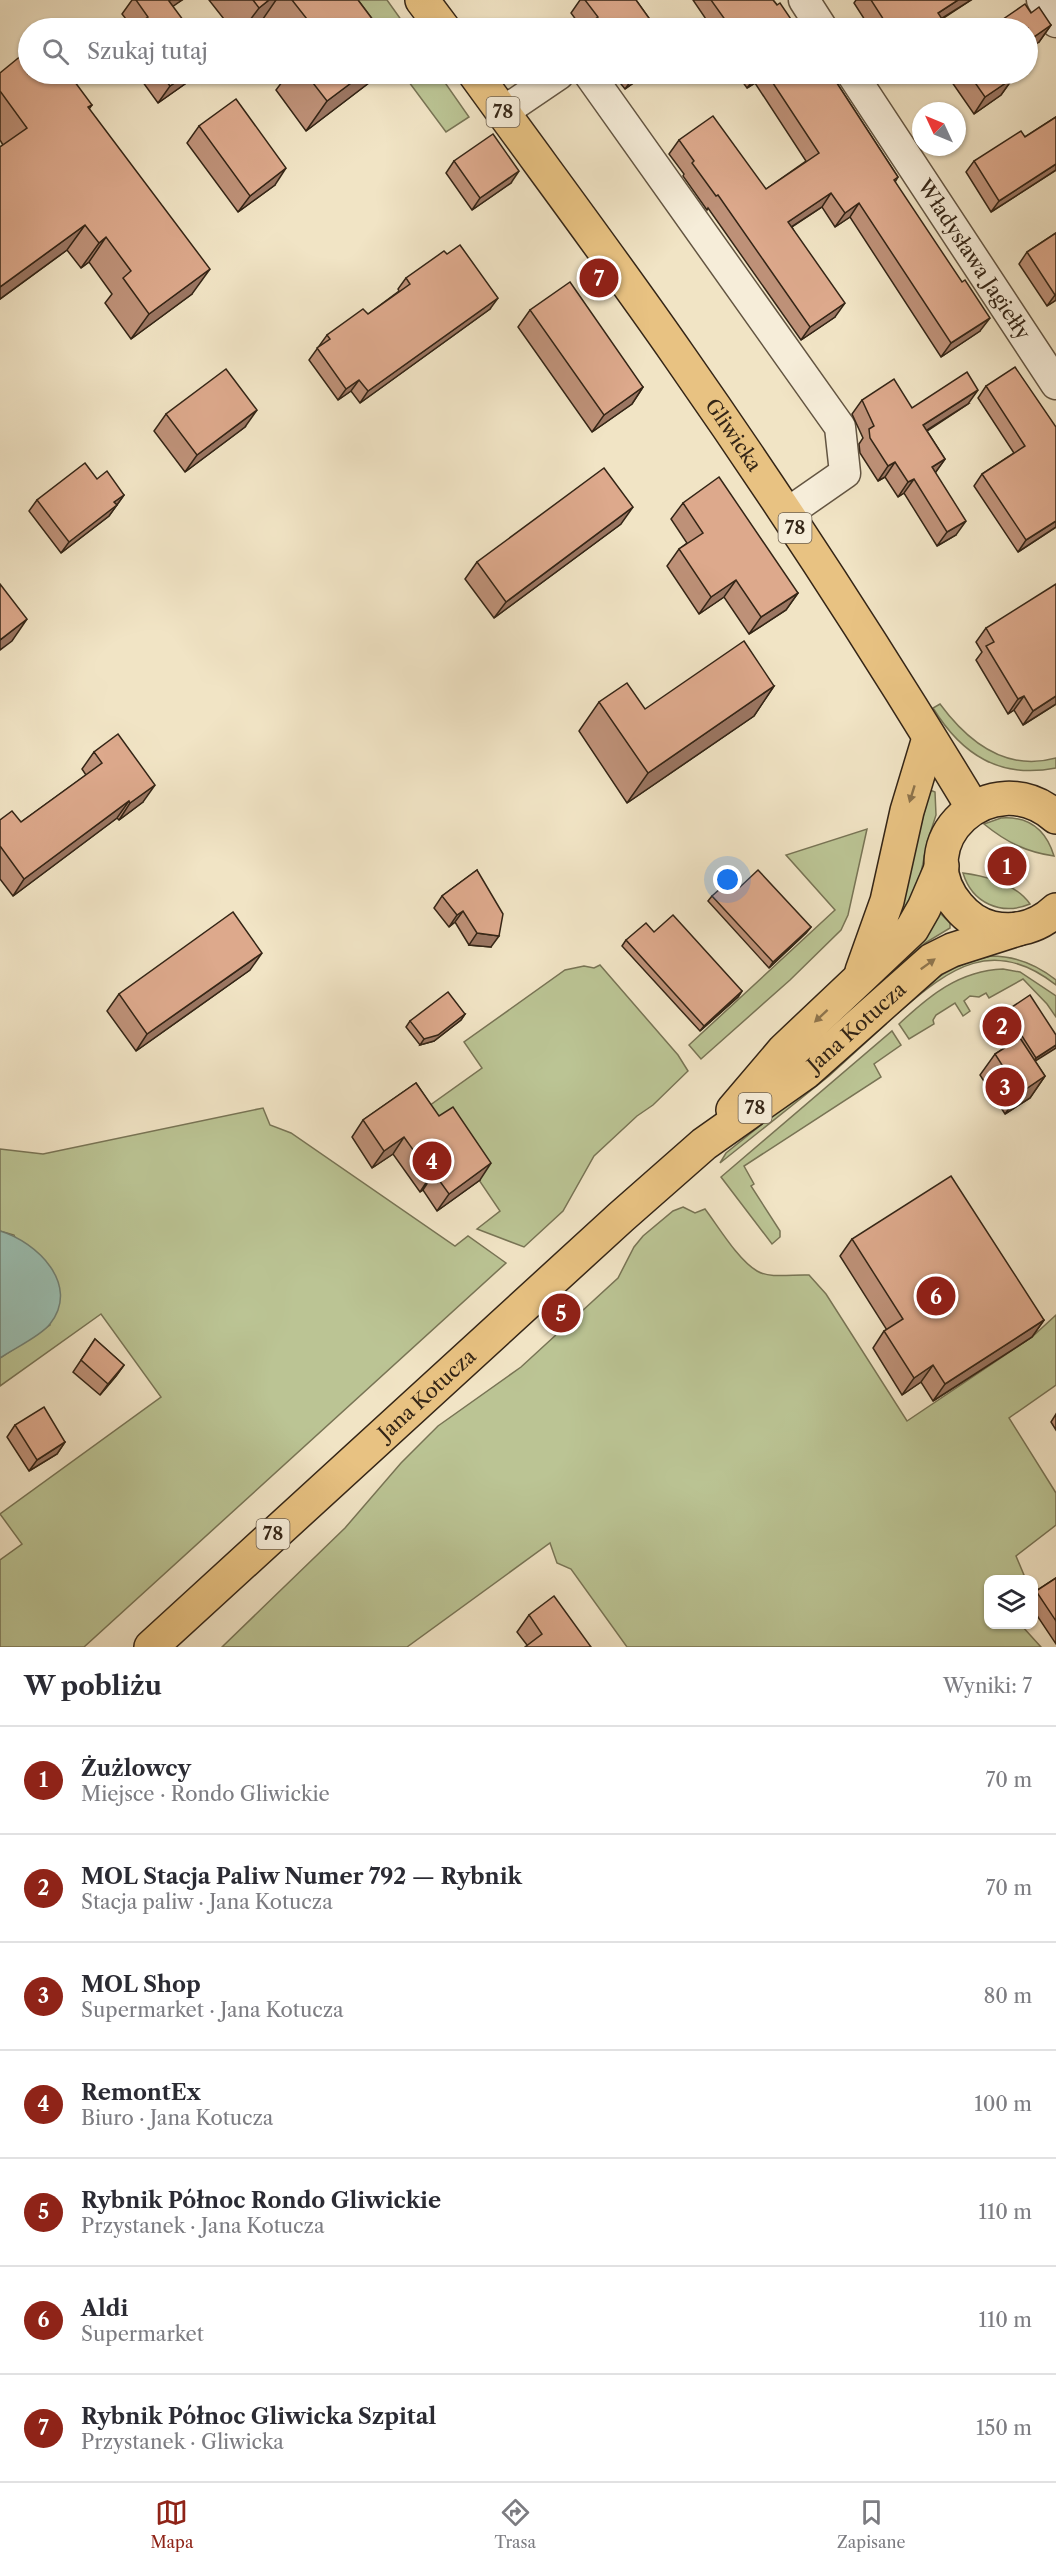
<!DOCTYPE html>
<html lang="pl">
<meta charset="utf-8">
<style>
body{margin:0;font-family:"Libre Caslon Text",serif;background:#f2f2f3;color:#2b2b33}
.controls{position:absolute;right:18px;bottom:18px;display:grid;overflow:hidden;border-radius:12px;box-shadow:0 2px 4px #0004}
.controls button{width:54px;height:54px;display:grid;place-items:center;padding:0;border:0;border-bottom:2px solid #e1e1e2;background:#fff;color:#2b2b33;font:30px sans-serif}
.compass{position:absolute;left:912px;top:102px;width:54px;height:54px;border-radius:50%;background:#fff;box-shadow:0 2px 4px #0004;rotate:314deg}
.you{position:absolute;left:728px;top:880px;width:21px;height:21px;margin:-15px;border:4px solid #fff;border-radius:50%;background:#1a73e8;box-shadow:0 0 0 9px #1a73e833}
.badge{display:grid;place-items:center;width:39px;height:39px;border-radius:50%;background:#8f2418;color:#fff;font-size:20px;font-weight:700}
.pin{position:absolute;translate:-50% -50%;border:3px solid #fff;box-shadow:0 2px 6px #0006}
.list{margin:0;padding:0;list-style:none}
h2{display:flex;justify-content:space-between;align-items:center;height:78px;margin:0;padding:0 24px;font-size:26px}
h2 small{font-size:20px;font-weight:400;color:#7c7c81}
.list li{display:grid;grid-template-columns:39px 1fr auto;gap:18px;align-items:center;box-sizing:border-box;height:108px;padding:0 24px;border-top:2px solid #e1e1e2}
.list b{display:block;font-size:22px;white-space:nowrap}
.list p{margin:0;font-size:20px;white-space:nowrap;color:#7c7c81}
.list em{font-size:20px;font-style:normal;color:#7c7c81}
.icon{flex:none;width:33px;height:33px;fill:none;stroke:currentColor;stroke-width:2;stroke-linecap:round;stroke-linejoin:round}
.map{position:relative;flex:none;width:1056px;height:1647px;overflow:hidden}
.search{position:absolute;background:#fff;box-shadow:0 2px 4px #0004;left:18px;right:18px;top:18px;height:66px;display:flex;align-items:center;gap:15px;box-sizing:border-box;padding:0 21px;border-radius:33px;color:#7c7c81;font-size:22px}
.sheet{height:834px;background:#fff}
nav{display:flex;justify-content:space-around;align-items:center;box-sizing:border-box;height:84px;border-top:2px solid #e1e1e2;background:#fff;font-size:16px;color:#7c7c81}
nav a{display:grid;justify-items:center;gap:3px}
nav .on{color:#8f2418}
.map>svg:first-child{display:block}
.green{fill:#bbc494;stroke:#787455;stroke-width:1.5}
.water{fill:#9bbfb2;stroke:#728174;stroke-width:1.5}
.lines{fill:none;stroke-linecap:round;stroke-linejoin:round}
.minor-casing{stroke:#635542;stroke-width:33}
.major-casing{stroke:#342516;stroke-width:36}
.minor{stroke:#f6edd9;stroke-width:30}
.major{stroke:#e8c282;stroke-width:33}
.wall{fill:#be9178;stroke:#342516;stroke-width:1.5}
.shaded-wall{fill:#9b7662;stroke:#342516;stroke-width:1.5}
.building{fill:#dda98c;stroke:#342516;stroke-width:1.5}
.oneway{fill:#8e744c}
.labels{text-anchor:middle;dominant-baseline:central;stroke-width:4.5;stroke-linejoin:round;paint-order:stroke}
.shield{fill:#f6edd9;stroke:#6e6150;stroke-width:1.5}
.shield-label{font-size:18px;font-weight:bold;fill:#342516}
.street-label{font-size:20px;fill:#342516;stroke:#f6edd9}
</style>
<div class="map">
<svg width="1056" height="1647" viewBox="0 0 1056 1647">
<rect width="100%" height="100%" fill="#f1e4c5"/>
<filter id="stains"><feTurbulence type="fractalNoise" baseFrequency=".00333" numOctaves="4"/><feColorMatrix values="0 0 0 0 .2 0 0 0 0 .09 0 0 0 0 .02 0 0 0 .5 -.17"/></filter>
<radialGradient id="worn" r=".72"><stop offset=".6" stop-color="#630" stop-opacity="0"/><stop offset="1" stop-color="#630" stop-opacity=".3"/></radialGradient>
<!-- green -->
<g class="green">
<polygon points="348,0 387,0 407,28 369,28"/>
<polygon points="403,74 439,74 469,117 446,132"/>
<path d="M 940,704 C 968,742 1006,772 1056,758 L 1056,768 C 1000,779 962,755 933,708 Z"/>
<polygon points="930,790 935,792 936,815 927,843 920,878 910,904 895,925"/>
<path d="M 1001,818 C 1029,816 1046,830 1054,856 C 1026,852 1006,842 984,824 Z"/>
<polygon points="867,829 848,915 841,930 790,980 701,1059 689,1045 835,910 786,855"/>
<path d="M 963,873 C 985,876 1016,884 1030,904 C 1001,916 972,903 963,873 Z"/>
<polygon points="939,912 950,923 950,928 925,943 876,988 872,983"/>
<path d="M 991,956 C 1016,956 1036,964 1056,980 L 1056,985 C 994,936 950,967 898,1013 L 896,1010 C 929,983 948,965 991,956 Z"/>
<polygon points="600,965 678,1055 688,1071 653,1105 637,1116 594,1156 563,1211 524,1247 477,1229 500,1211 429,1106 482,1068 464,1042 565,970 584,966 594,968"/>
<path d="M 1003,969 L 1020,972 L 1056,996 L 1056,1017 L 1047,1004 L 1023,979 L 989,998 L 986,993 L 979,997 L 970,996 L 964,1001 L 970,1011 L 963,1016 L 955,1003 L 936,1015 L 933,1020 L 934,1024 L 909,1039 L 899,1024 C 930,995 959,971 1003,969 Z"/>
<polygon points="883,1021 886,1024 829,1076 720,1163 726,1153 827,1072"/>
<polygon points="892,1031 901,1045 874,1064 881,1077 744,1166 754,1184 751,1186 780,1231 780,1237 772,1244 721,1177"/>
<polygon points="263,1108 270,1125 291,1133 455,1246 468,1236 506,1263 84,1647 0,1647 0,1560 22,1544 0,1514 161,1397 101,1314 0,1386 0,1358 50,1325 14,1235 0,1231 0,1149 43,1154"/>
<path d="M 683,1207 L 695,1213 L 705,1209 C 718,1226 738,1260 757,1271 C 770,1279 794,1274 809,1275 L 826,1294 L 907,1421 L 1032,1337 L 1056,1315 L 1056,1385 L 1009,1418 L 1056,1493 L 1056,1525 L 1016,1556 L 1024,1575 L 1017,1579 L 988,1580 L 988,1624 L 1021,1625 L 1041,1647 L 627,1647 L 571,1569 L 557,1563 L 550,1543 L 407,1647 L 222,1647 L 345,1528 L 401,1463 L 438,1426 L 521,1367 L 618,1278 L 634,1247 L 643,1236 L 673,1211 Z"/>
</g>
<!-- water -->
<path class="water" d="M 0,1231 C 37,1242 81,1285 50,1324 C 41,1336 13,1349 0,1358 Z"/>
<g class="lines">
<!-- minor casing -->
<g class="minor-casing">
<g id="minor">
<polyline points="804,0 822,28"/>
<polyline points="1042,0 1056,22"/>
<polyline points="589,74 840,427 845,473 786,514"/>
<path id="s1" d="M 852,74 L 1056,384"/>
<polyline points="503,112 559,74"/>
</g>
</g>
<!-- major casing -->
<g class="major-casing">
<g id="major">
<polyline points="422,0 443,28"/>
<path id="s2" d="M 475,74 C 543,168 613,261 679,356 C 782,503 880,654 973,808"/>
<path d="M 1056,817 C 991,761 904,843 958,906 C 967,917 979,925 992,928 C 1016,933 1039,926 1056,910"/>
<polyline points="862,971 887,901 907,811 929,738"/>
<polyline points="733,1110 784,1050 912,929 924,908 942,866"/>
<path id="s3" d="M 151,1647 L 621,1217 L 704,1144 L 806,1072 L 932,960 L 952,950 L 1018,929"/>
</g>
</g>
<!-- minor -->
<use href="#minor" class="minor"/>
<!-- major -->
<use href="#major" class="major"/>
</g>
<!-- wall -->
<g class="wall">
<polygon points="132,0 182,0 133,28 122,14"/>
<polygon points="209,0 358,0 379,28 270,28 263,19 250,28 231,28"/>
<polygon points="580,0 636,0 656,28 582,28 571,13"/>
<polygon points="693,0 773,0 797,28 712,28"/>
<polygon points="856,0 971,0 942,19 946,25 943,28 870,28 854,3"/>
<polygon points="1031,13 1051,25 1039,42 1028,28 995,28 999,22"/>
<polygon points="0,73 92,105 89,109 192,294 131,339 105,303 112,294 89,262 81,268 67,250 0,299 0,147 3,145 0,140"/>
<polygon points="137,74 199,74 158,103"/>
<polygon points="288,74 378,74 374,79 306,131 276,90"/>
<polygon points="613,74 646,74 625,89"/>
<polygon points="737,74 831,74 898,177 895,182 980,331 941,357 850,217 835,227 822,207 792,227 835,317 801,340 708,208 707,210 683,176 684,174 669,154 679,140 766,189 806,161 755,83 747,88"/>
<polygon points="948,74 1014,74 1011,76 1013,78 1001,95 974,114 947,75"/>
<polygon points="1056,117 1056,170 991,212 966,172 974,161 1025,137"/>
<polygon points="199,126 275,185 238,212 187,143"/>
<polygon points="454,161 511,183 472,210 446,173"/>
<polygon points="1056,233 1056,300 1047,306 1019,264 1027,252"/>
<polygon points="406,278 490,309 360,403 351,391 338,400 309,360 327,335 368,314 399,291 398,289"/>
<polygon points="530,310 643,387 632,404 592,432 518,327"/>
<polygon points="986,386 1056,427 1056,527 1018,552 974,486 982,474 1014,453 978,398"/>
<polygon points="862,400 912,408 968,404 927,431 945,459 935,473 956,535 937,546 904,493 898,497 885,477 878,481 860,453 859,444 863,438 852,414"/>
<polygon points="166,414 245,427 185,472 154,431"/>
<polygon points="97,479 124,495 109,516 61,553 29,511 37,500"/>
<polygon points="683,503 798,593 786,610 749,634 724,597 699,614 667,566 679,549 687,543 671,519"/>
<polygon points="621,524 494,618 465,579 477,562"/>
<polygon points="986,628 1056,704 1023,725 1014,710 1008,714 976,660 982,652 976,642"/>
<polygon points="774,686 754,716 627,803 579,731 599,702 645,709"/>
<polygon points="94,752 143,802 119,820 117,818 13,896 0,879 0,820 21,822 86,775 82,769"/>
<polygon points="477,870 491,947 469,945 455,922 449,927 434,908 442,896"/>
<polygon points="740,887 811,927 806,933 769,968 708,901 712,896"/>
<polygon points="654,932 742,991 738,997 700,1031 622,946 626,940"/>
<polygon points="250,970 136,1051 107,1011 119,994"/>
<polygon points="1006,1011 1056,1035 1035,1061 1045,1076 1030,1098 1005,1114 980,1075 995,1054 1017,1040 1002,1017"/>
<polygon points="465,1014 461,1020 434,1041 420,1045 406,1027 410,1021"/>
<polygon points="416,1083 480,1180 437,1211 423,1190 420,1192 393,1154 372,1168 352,1137 363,1120"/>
<polygon points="852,1239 1044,1320 1032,1337 933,1401 921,1382 902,1395 873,1348 884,1331 887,1330 840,1256"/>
<polygon points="95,1339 124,1365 116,1376 100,1395 73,1372"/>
<polygon points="1056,1414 1056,1430 1051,1422"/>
<polygon points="15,1425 65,1442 57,1454 29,1471 7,1437"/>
<polygon points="1056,1578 1056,1644 1034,1611 1034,1595 1036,1591"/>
<polygon points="529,1615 591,1647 527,1645 517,1632"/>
</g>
<!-- shaded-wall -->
<g class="shaded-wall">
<polygon points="170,0 182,0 158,17"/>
<polygon points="269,0 276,0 263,19 250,28 244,28 259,8"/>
<polygon points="958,0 971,0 928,27 938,13"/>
<polygon points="1051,25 1039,42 1028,50 1028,41"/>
<polygon points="188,74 199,74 158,103 170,86"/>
<polygon points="363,74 378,74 374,79 306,131 327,101"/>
<polygon points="636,74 646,74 625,89"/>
<polygon points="758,74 761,74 755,83 747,88"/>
<polygon points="1013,78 1001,95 974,114 985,97"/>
<polygon points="1056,164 1056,170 991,212 999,201"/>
<polygon points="286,168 275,185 238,212 250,196"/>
<polygon points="519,171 511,183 472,210 480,198"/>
<polygon points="831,193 822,207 779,235 788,222"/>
<polygon points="859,203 850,217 835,227 845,213"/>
<polygon points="85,225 67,250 0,299 0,287"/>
<polygon points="106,237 89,262 81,268 99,243"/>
<polygon points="210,269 192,294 131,339 149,314"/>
<polygon points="1056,294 1056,300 1047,306 1055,295"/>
<polygon points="498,298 490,309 360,403 368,391"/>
<polygon points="845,303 835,317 801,340 810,327"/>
<polygon points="990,318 980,331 941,357 951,343"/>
<polygon points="359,380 351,391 338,400 346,389"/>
<polygon points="643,387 632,404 592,432 604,415"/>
<polygon points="978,390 968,404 913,439 923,425"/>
<polygon points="257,410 245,427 185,472 197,455"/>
<polygon points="945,459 935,473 932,467"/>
<polygon points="895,462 885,477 878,481 888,466"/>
<polygon points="914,479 904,493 898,497 908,482"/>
<polygon points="124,495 109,516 61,553 69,542 114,502"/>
<polygon points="633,507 621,524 494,618 506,602"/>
<polygon points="966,521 956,535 937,546 947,532"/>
<polygon points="1056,521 1056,527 1018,552 1026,540"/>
<polygon points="736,580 724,597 699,614 711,597"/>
<polygon points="798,593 786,610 749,634 761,617"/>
<polygon points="27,619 12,641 0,650 0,640"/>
<polygon points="774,686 754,716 627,803 648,773"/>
<polygon points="1024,696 1014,710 1008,714 1018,699"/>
<polygon points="1056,696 1056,704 1023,725 1033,711"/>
<polygon points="155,785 143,802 119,820 130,803"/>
<polygon points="129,801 117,818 13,896 24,879"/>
<polygon points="463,911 455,922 449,927 457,915"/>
<polygon points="811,927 806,933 769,968 773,962"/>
<polygon points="477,933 499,936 491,947 469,945"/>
<polygon points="262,953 250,970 136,1051 147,1034"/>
<polygon points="742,991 738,997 700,1031 704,1026"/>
<polygon points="465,1014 461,1020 434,1041 420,1045 424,1039"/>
<polygon points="1056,1045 1056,1048 1032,1063 1036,1058"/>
<polygon points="1045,1076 1030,1098 1005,1114 1020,1093"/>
<polygon points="404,1137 393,1154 372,1168 384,1151"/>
<polygon points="491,1163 480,1180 437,1211 449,1194"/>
<polygon points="434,1173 423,1190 420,1192 431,1175"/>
<polygon points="1044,1320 1032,1337 933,1401 945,1384"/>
<polygon points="124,1365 116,1376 100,1395 108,1384"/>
<polygon points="933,1365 921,1382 902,1395 914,1378"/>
<polygon points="65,1442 57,1454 29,1471 37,1460"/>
</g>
<!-- building -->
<g class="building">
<polygon points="136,0 170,0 169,1 189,28 132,28 148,17"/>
<polygon points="253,0 269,0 259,8"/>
<polygon points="292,0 358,0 379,28 314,28"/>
<polygon points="585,0 636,0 656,28 596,28 591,22 598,17"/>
<polygon points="711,0 773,0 777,5 780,3 797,28 731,28"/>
<polygon points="871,0 958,0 938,13 946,25 940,28 889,28"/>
<polygon points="1025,4 1031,13 1039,7 1051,25 1028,41 1028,28 1002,28 1003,28 999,22"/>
<polygon points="28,50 28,74 69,74 92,105 88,107 210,269 149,314 123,278 131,271 106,237 99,243 85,225 0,287 0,147 27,128 0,91 0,73"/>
<polygon points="161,74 188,74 170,86"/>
<polygon points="306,74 363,74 327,101"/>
<polygon points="767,74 831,74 898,177 894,180 962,282 965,280 990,318 951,343 859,203 845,213 831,193 788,222 845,303 810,327 718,195 716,196 692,163 694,161 679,140 713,116 766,189 819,153"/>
<polygon points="969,74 1010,74 1013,78 985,97"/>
<polygon points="236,99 286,168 250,196 199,126"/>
<polygon points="1056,117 1056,164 999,201 974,161 1021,131 1025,137"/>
<polygon points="493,134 519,171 480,198 454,161"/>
<polygon points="1056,233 1056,294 1055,295 1027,252"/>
<polygon points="460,245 498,298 368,391 359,380 346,389 317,348 330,339 327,335 363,309 368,314 410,284 406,278 444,251 447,254"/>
<polygon points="570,282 643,387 604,415 530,310"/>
<polygon points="1015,367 1056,427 1056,521 1026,540 982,474 1025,446 986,386"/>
<polygon points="226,369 257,410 197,455 166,414"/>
<polygon points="967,372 978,390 923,425 945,459 932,467 966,521 947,532 914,479 908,482 895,462 888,466 870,438 869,429 874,426 862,400 894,379 912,408"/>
<polygon points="85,463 97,479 107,471 124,495 114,502 117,505 69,542 37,500"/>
<polygon points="604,468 633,507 506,602 477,562"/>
<polygon points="719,477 798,593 761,617 736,580 711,597 679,549 703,533 683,503"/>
<polygon points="0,584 27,619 0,640"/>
<polygon points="1056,584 1056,696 1033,711 1024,696 1018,699 986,646 994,642 986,628"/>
<polygon points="744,641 774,686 648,773 599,702 627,683 645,709"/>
<polygon points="118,734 155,785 130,803 129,801 24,879 0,846 0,820 12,811 21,822 102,763 94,752"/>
<polygon points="477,870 503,914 499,936 477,933 463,911 457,915 442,896"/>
<polygon points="758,870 811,927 773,962 712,896 732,878 740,887"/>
<polygon points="233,912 262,953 147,1034 119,994"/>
<polygon points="673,915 742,991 704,1026 626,940 646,923 654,932"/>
<polygon points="448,992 465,1014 438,1035 424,1039 410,1021"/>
<polygon points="1030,995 1056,1035 1056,1045 1036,1058 1006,1011"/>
<polygon points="1020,1038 1045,1076 1020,1093 995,1054"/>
<polygon points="416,1083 439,1116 453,1107 491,1163 449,1194 434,1173 431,1175 404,1137 384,1151 363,1120"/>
<polygon points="951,1176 1044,1320 945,1384 933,1365 914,1378 884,1331 903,1319 852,1239"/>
<polygon points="95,1339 124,1365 108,1384 81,1360"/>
<polygon points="44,1407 65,1442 37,1460 15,1425"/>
<polygon points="1056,1578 1056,1621 1036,1591"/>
<polygon points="554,1596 591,1647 525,1647 542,1634 529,1615"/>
</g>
<!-- one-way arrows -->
<defs><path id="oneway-solid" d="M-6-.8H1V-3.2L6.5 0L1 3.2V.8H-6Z" transform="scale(1.5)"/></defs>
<g class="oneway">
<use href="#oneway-solid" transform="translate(912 794) rotate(107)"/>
<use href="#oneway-solid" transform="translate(928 964) rotate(-36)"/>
<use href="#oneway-solid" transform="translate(821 1016) rotate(137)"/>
</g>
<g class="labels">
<!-- shield labels -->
<g class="shield">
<rect x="486.5" y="97" width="33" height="30" rx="4.5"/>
<rect x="778.5" y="513" width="33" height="30" rx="4.5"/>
<rect x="738.5" y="1093" width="33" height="30" rx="4.5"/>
<rect x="256.5" y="1519" width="33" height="30" rx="4.5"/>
</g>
<g class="shield-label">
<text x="503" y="112">78</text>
<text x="795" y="528">78</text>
<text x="755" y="1108">78</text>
<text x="273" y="1534">78</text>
</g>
<!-- street labels -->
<g class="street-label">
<text stroke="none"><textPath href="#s1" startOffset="222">Władysława Jagiełły</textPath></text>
<text stroke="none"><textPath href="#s2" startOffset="444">Gliwicka</textPath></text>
<text stroke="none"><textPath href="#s3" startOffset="940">Jana Kotucza</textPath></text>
<text stroke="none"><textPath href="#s3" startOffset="374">Jana Kotucza</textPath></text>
</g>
</g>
<rect width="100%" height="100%" filter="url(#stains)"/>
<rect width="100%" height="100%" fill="url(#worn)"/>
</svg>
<div class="controls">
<button><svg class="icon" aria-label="layers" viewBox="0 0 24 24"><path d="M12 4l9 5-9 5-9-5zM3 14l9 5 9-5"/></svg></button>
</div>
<svg class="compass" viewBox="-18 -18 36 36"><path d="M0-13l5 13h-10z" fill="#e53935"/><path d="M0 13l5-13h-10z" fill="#7c7c81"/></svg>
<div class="you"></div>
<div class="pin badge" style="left:1007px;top:866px">1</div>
<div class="pin badge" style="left:1002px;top:1026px">2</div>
<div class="pin badge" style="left:1005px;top:1087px">3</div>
<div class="pin badge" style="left:432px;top:1161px">4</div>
<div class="pin badge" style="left:561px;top:1313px">5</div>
<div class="pin badge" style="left:936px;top:1296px">6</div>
<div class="pin badge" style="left:599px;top:278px">7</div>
<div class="search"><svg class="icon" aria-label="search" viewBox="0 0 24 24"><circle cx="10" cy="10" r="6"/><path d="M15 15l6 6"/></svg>Szukaj tutaj</div>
</div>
<section class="sheet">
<h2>W pobliżu<small>Wyniki: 7</small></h2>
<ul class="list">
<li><span class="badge">1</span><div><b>Żużlowcy</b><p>Miejsce · Rondo Gliwickie</p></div><em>70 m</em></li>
<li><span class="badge">2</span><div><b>MOL Stacja Paliw Numer 792 — Rybnik</b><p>Stacja paliw · Jana Kotucza</p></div><em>70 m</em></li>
<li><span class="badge">3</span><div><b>MOL Shop</b><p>Supermarket · Jana Kotucza</p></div><em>80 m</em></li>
<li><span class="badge">4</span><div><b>RemontEx</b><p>Biuro · Jana Kotucza</p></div><em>100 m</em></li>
<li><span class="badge">5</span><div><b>Rybnik Północ Rondo Gliwickie</b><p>Przystanek · Jana Kotucza</p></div><em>110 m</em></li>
<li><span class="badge">6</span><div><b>Aldi</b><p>Supermarket</p></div><em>110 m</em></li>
<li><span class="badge">7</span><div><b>Rybnik Północ Gliwicka Szpital</b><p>Przystanek · Gliwicka</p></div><em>150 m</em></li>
</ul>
</section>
<nav>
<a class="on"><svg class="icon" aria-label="map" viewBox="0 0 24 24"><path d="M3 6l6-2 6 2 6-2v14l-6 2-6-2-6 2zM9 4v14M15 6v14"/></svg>Mapa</a>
<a><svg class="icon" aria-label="directions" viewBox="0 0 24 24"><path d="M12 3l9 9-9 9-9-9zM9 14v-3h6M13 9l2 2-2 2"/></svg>Trasa</a>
<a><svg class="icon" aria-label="saved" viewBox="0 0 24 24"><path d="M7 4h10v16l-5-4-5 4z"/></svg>Zapisane</a>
</nav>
